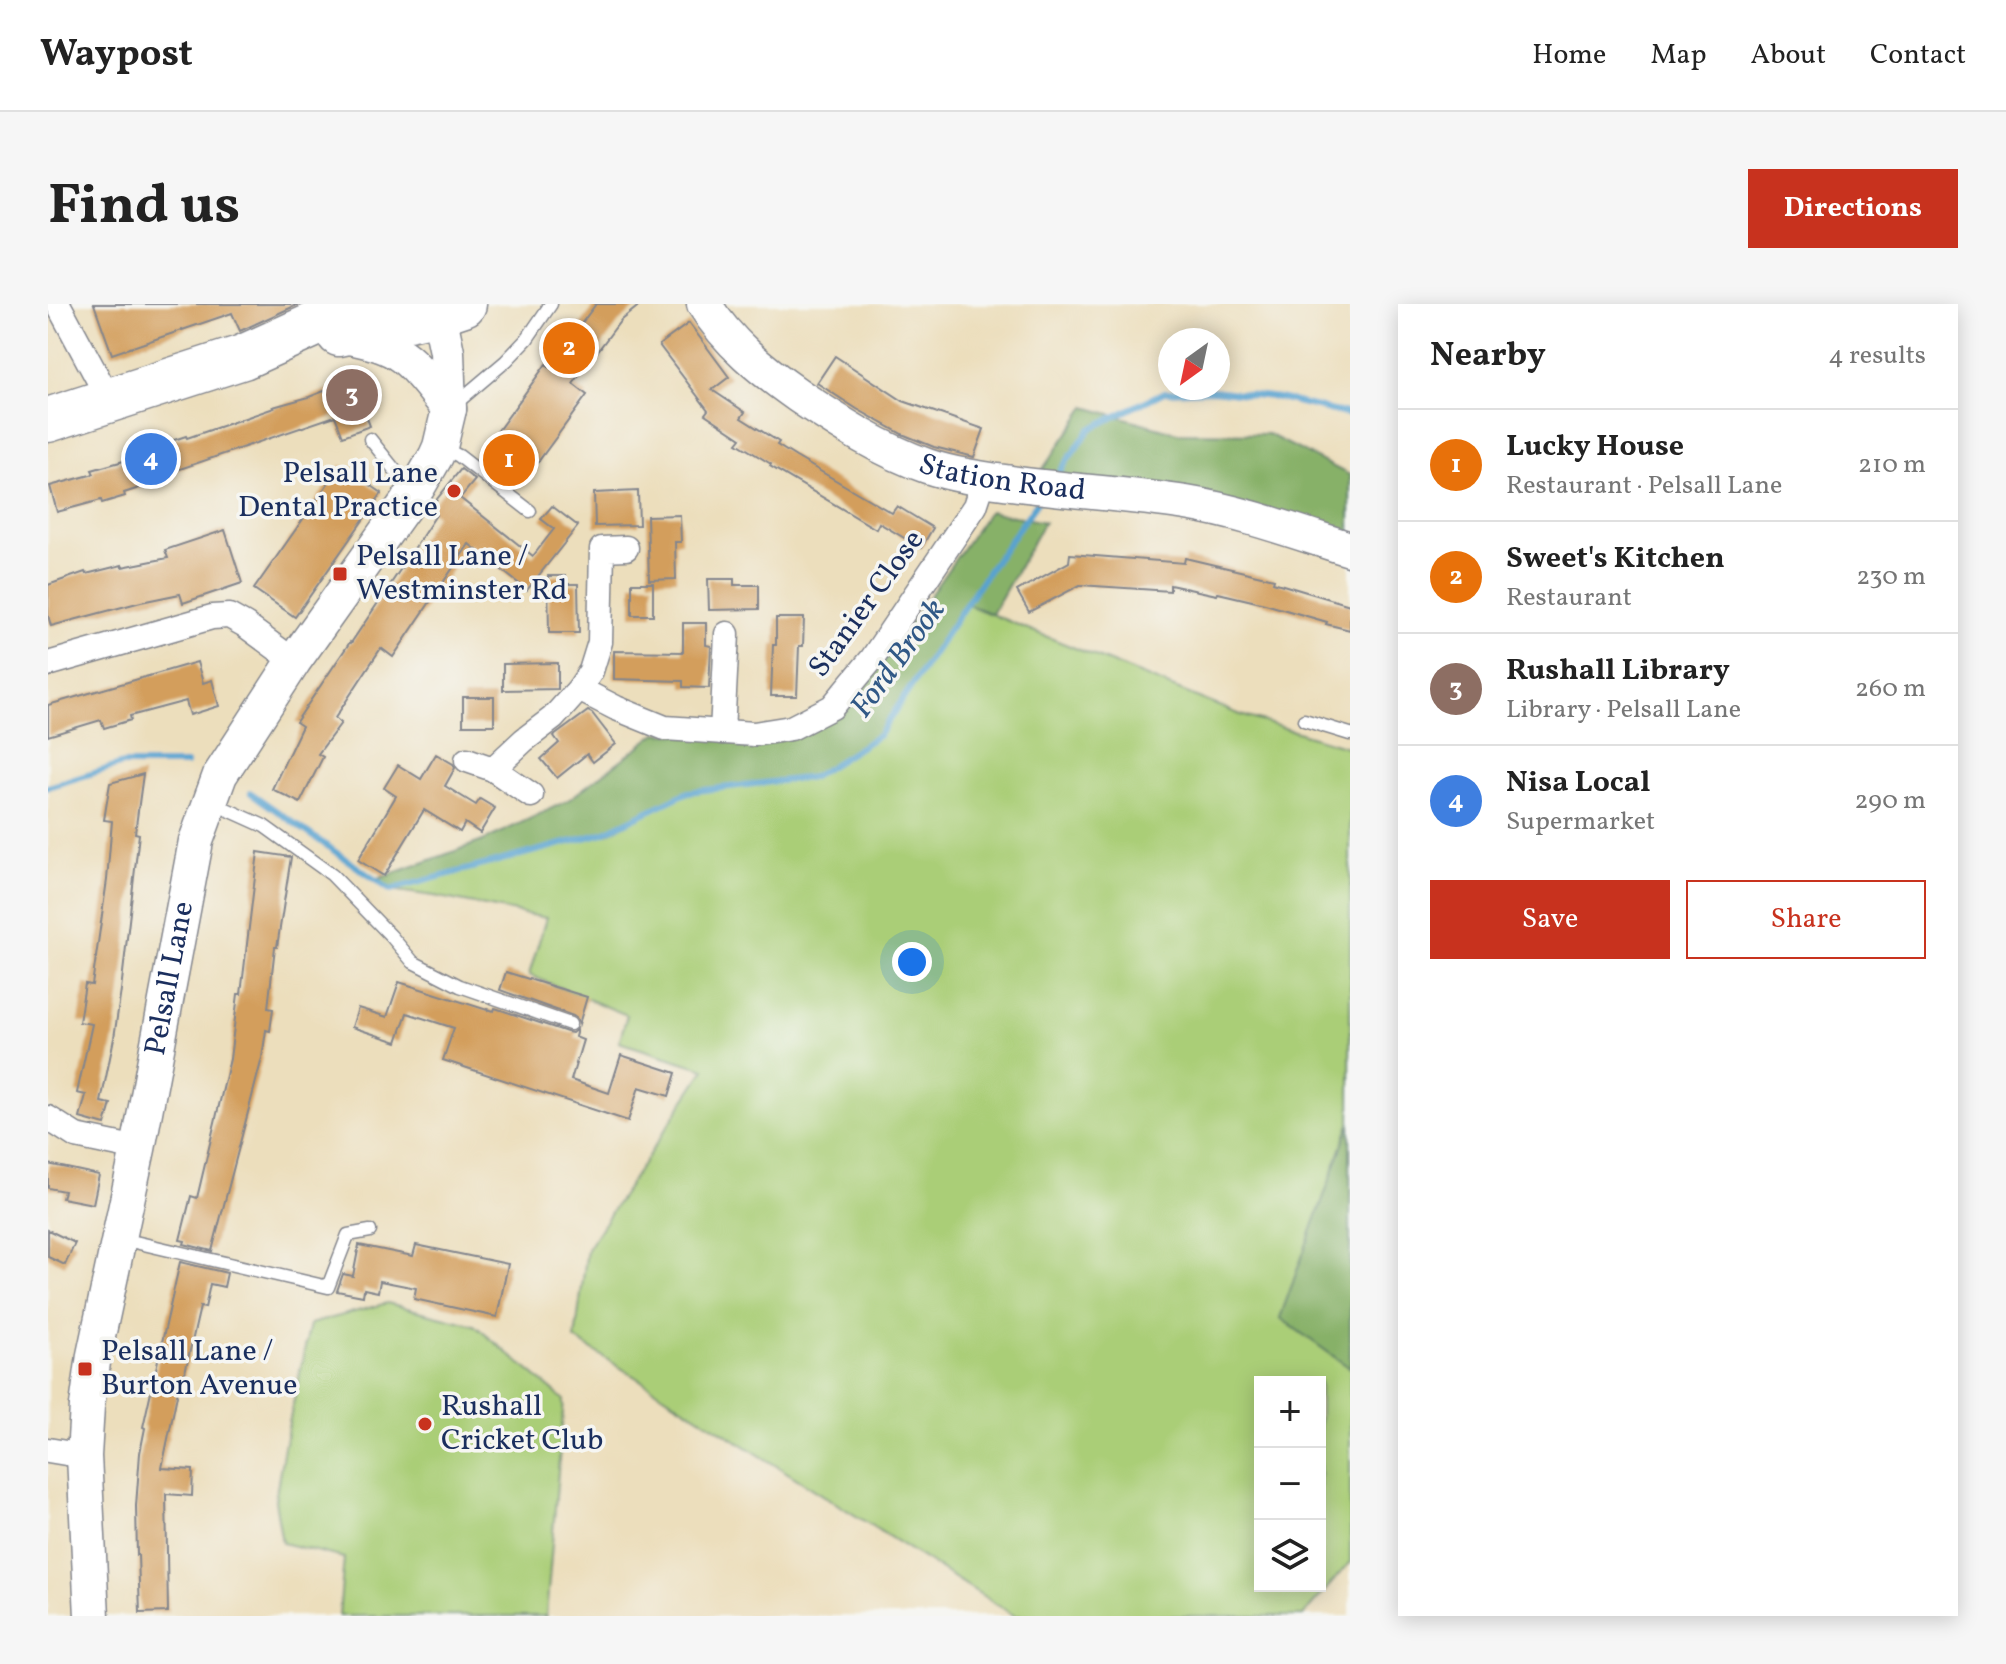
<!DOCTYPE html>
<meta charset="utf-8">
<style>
body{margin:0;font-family:Vollkorn,serif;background:#f6f6f6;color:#222}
.controls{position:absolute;right:24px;bottom:24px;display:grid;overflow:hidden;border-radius:0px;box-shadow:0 4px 20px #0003}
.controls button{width:72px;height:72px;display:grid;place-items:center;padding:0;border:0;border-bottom:2px solid #e0e0e0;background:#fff;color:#222;font:40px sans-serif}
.compass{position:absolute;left:1110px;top:24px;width:72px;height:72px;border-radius:50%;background:#fff;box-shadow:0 4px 20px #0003;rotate:213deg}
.you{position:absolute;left:864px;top:658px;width:28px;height:28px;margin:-20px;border:6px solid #fff;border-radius:50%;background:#1a73e8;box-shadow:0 0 0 12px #1a73e833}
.badge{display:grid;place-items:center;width:52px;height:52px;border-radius:50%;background:#c8321e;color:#fff;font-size:26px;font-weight:700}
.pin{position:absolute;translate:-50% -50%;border:4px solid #fff;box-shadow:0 2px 8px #0006}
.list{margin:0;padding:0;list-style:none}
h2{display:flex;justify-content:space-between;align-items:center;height:104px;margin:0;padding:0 32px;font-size:34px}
h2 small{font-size:26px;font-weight:400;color:#767676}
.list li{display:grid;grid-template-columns:52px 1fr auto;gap:24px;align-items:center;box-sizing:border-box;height:112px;padding:0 32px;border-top:2px solid #e0e0e0}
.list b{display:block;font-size:30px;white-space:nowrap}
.list p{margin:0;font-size:26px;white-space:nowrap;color:#767676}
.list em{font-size:26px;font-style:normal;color:#767676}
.actions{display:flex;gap:16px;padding:24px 32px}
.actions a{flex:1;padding:18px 0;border:2px solid #c8321e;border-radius:0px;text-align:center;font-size:28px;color:#c8321e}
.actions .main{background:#c8321e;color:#fff}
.icon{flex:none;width:44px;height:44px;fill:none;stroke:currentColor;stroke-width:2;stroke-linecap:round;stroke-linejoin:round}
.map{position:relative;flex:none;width:1302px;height:1312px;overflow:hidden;border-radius:0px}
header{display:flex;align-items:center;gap:48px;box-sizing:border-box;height:112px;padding:0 40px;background:#fff;border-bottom:2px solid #e0e0e0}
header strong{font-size:38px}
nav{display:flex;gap:44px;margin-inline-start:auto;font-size:28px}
.intro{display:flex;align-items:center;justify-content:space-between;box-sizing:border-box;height:192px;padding:0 48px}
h1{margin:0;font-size:56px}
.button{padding:20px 36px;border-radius:0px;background:#c8321e;color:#fff;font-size:28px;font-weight:700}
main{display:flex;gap:48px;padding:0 48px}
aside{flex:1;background:#fff;border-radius:0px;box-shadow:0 4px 20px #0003}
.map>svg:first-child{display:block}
.green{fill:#aace77;stroke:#627e6a;stroke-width:2;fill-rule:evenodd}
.forest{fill:#87b168;stroke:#517063;stroke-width:2}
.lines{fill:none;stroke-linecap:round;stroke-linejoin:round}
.stream{stroke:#58a3d0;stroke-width:6}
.building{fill:#d39e5b}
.lane-casing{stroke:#84868d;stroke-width:15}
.street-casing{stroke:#84868d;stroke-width:27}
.secondary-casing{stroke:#84868d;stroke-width:37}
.highway-casing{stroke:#84868d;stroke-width:47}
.lane{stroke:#fff;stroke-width:12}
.street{stroke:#fff;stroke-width:24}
.secondary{stroke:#fff;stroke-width:34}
.highway{stroke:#fff;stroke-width:44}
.poi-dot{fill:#c8321e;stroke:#f6f6f2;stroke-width:3}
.labels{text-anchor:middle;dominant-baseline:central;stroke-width:7;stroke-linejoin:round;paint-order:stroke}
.poi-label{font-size:30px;fill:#1b2f5e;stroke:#f6f6f2;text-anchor:start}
.street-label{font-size:30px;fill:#1b2f5e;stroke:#f6f6f2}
.water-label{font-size:32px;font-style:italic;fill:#305886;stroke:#f6f6f2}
</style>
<header>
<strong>Waypost</strong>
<nav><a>Home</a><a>Map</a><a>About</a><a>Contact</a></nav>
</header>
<div class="intro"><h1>Find us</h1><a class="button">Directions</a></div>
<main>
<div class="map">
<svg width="1302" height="1312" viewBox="0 0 1302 1312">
<rect width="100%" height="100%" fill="#f6f6f2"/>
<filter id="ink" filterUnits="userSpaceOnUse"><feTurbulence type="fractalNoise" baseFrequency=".0125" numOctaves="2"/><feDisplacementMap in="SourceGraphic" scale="16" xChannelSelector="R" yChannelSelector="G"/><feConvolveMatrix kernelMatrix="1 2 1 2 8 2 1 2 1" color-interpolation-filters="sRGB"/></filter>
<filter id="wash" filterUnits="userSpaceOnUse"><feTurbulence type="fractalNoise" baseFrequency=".006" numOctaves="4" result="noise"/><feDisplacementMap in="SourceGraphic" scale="32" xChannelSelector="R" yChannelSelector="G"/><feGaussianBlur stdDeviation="1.8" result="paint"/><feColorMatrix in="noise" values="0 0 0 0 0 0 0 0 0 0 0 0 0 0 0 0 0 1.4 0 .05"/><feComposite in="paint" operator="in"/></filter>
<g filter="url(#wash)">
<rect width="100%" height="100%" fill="#ecdebc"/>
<!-- green -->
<g class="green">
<path d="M 918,300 L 1193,411 L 1302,444 L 1302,820 L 1233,1014 L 1302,1064 L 1302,1258 L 1255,1312 L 967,1312 L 527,1035 L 539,945 L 657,765 L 571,738 L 579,711 L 481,671 L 498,614 L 386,592 L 342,586 L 555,529 L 559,530 L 640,488 L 765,473 L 831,431 ZM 1212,1078 L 1272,1078 L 1272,1282 L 1212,1282 Z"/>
<polygon points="339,999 426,1021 516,1096 498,1312 291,1312 296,1254 234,1239 227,1196 236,1143 262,1020"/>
</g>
<!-- forest -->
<g class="forest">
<polygon points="1038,103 1130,129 1220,130 1302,171 1302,231 992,169"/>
<polygon points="941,207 996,218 944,310 918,300 831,431 765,473 640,488 555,529 342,586 330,575 435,537 519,497 609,429 729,436 794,411 833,361"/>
<polygon points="1302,820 1302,1064 1232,1014"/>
</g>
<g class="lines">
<!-- stream -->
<g class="stream">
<polyline points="1007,174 1042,125 1116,88 1165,86 1231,94 1302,111"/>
<polyline points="0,483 75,460 138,460"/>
<polyline points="203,489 342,586 555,529 640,488 765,473 831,431 942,264 993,193"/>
</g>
</g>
<g id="blocks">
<!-- building -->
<g class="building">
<polygon points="46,0 251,0 192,27 184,9 64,50"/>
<polygon points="548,0 593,0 573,16 525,80 539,91 490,158 449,128 498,60 501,63"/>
<polygon points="641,19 681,73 664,86 697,108 693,114 731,138 729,141 748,153 844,209 849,202 885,224 873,244 831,219 828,225 722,162 723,160 689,139 693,134 657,110 660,106 611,41"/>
<polygon points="787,52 855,97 936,125 926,153 886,143 854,130 809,105 769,79"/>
<polygon points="304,76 322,122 295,132 287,112 123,168 125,173 76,189 77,192 54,199 53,196 9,208 2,182 46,170 44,166 86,154 82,141 111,132 114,140 138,132 139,134 226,104 225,103 261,93"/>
<polygon points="293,161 334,189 247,313 206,285"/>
<polygon points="413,165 427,176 412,194 485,252 506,225 493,215 504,202 530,222 479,286 421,240 345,353 333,344 287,414 293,419 270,450 275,453 252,499 224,485 254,422 248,418 302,338 303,339 360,254 388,211 381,205"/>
<polygon points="590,187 591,221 547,222 546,189"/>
<polygon points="632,211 633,238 627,238 628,275 601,276 599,212"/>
<polygon points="177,226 194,279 135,299 132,290 93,298 3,322 0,311 0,281 37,268 38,270 74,261 74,263 120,254 117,246"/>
<polygon points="1022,250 1136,259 1137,254 1226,275 1225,278 1302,301 1302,326 1278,320 1279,318 1217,300 1170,289 1169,291 1122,281 1122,287 1032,281 981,308 969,287 1021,258"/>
<polygon points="500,272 517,272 517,280 530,280 531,329 501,329"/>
<polygon points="660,275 686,275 686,281 711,281 711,305 661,306"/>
<rect x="584" y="279" width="21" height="32"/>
<polygon points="728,314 756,314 755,342 751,342 749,392 723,392 725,341 728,341"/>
<polygon points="635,319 658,319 658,341 663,342 661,384 635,383 635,377 566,375 566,347 635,348"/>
<polygon points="149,358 155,379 164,376 171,402 142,411 138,397 82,412 83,416 56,424 53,416 0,432 0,401"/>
<polygon points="510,359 510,385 455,386 455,360"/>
<rect x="415" y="393" width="31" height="28"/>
<polygon points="540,407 544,409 568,440 545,458 539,450 509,474 493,455 511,439 506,432"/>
<polygon points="388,450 405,460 407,464 397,482 428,501 432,495 447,504 432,529 417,519 412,528 376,506 336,572 310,556 348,492 336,484 350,461 373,475"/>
<polygon points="95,470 87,529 91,530 73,686 66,734 53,798 63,800 57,821 32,814 38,791 29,789 44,720 31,718 37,680 44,681 59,576 64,517 56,516 62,479"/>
<polygon points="210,548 243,553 229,643 227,643 220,704 225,705 222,727 218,726 214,754 164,947 136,940 137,937 132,936 143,892 149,894 182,755 190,690 193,690"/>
<polygon points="458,668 539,693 531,720 529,715 525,712 452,686"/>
<polygon points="351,678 439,706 439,705 446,707 447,704 519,728 524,729 529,725 527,733 535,736 523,776 561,789 573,751 628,769 621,792 591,783 580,817 395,756 406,724 359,709 349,738 304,723 310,704 339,713"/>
<polygon points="0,860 51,871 45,900 14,894 16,887 0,884"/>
<polygon points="0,926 27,939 17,961 0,953"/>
<polygon points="311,941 365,952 368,941 460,960 449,1013 366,995 368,984 332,977 330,988 316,985 315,992 289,987 295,970 305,972"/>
<polygon points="132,958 179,969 176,983 162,980 157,1004 152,1003 135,1077 132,1076 114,1164 145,1166 144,1192 118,1190 120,1308 92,1309 90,1251 89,1251 88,1202 92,1149 97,1124 95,1123"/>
</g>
</g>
</g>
<g filter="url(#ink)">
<use href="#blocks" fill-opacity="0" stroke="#84868d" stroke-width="2"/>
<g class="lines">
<!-- lane casing -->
<g class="lane-casing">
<g id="lane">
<polyline points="406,101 458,57 479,35 503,0"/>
<polyline points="322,135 354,175 367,182"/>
<polyline points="395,144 411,152 482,207"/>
<polyline points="1256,416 1302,430"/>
<polyline points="165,499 216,522 284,571 343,632 365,658 412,682 522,720"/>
<polyline points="74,935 280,983 300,931 322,927"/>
</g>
</g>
<!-- street casing -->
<g class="street-casing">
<g id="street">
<polyline points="10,0 62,97"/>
<polyline points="0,360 164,313 181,312 197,321 246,357"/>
<polyline points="531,385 568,404 617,424 706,430 743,424 784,403 824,355 927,202 936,175"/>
<polyline points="674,428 679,330"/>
<polyline points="419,456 445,465 483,491"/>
<polyline points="445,465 476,436 505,414 531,385 543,367 552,338 554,245 578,244"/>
<polyline points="0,814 28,832 90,845"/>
<polyline points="0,1146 36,1152"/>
</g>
</g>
<!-- secondary casing -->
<g class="secondary-casing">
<g id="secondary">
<path id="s1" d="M 656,0 C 680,39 714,66 751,92 C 791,119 833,146 879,162 C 905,171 935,175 963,179 C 1021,187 1080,190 1138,199 C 1194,208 1248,228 1302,245"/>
<path d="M 294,31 C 314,36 336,39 354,52 C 370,63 388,89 401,105"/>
<path id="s2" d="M 44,1312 L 36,1152 L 39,1102 L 46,1051 L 90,845 L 148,537 L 172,471 L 246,357 L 370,183 L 388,152 L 392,143 L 401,105 L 399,48 L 389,0"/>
</g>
</g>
<!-- highway casing -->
<g class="highway-casing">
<g id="highway">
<polyline points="291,30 392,8 416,0"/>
<polyline points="0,116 195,53 290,10 323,0"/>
</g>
</g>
<!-- lane -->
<use href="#lane" class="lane"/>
<!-- street -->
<use href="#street" class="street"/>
<!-- secondary -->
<use href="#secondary" class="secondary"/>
<!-- highway -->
<use href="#highway" class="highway"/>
</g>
</g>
<!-- markers -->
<g class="poi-dot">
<circle cx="406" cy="187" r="8"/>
<rect x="284" y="262" width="16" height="16" rx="4"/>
<rect x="29" y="1057" width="16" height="16" rx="4"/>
<circle cx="377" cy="1120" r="8"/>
</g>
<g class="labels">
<!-- poi labels -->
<g class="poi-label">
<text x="390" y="170" text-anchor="end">Pelsall Lane<tspan x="390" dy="34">Dental Practice</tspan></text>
<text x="308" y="253">Pelsall Lane /<tspan x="308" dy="34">Westminster Rd</tspan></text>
<text x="53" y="1048">Pelsall Lane /<tspan x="53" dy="34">Burton Avenue</tspan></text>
<text x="393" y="1103">Rushall<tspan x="393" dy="34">Cricket Club</tspan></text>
</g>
<!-- street labels -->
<g class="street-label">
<text stroke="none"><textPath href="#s1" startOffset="356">Station Road</textPath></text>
<text transform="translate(819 300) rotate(-54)">Stanier Close</text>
<text stroke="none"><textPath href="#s2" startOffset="646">Pelsall Lane</textPath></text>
</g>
<!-- water labels -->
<g class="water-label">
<text transform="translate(851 355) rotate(-54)">Ford Brook</text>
</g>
</g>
</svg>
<div class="controls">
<button>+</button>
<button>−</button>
<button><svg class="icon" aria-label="layers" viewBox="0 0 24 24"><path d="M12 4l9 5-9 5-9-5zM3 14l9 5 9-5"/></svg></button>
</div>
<svg class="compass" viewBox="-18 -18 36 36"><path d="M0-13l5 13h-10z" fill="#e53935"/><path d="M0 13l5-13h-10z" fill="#767676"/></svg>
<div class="you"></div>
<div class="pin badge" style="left:461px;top:156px;background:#e8710a">1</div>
<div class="pin badge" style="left:521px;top:44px;background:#e8710a">2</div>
<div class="pin badge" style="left:304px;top:91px;background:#8d6e63">3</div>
<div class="pin badge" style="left:103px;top:155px;background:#3f7fe0">4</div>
</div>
<aside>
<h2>Nearby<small>4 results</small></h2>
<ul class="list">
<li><span class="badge" style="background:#e8710a">1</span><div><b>Lucky House</b><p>Restaurant · Pelsall Lane</p></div><em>210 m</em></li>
<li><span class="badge" style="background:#e8710a">2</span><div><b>Sweet's Kitchen</b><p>Restaurant</p></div><em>230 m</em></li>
<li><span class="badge" style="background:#8d6e63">3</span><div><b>Rushall Library</b><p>Library · Pelsall Lane</p></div><em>260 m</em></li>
<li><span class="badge" style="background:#3f7fe0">4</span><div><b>Nisa Local</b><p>Supermarket</p></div><em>290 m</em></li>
</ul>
<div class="actions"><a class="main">Save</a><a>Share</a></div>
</aside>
</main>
